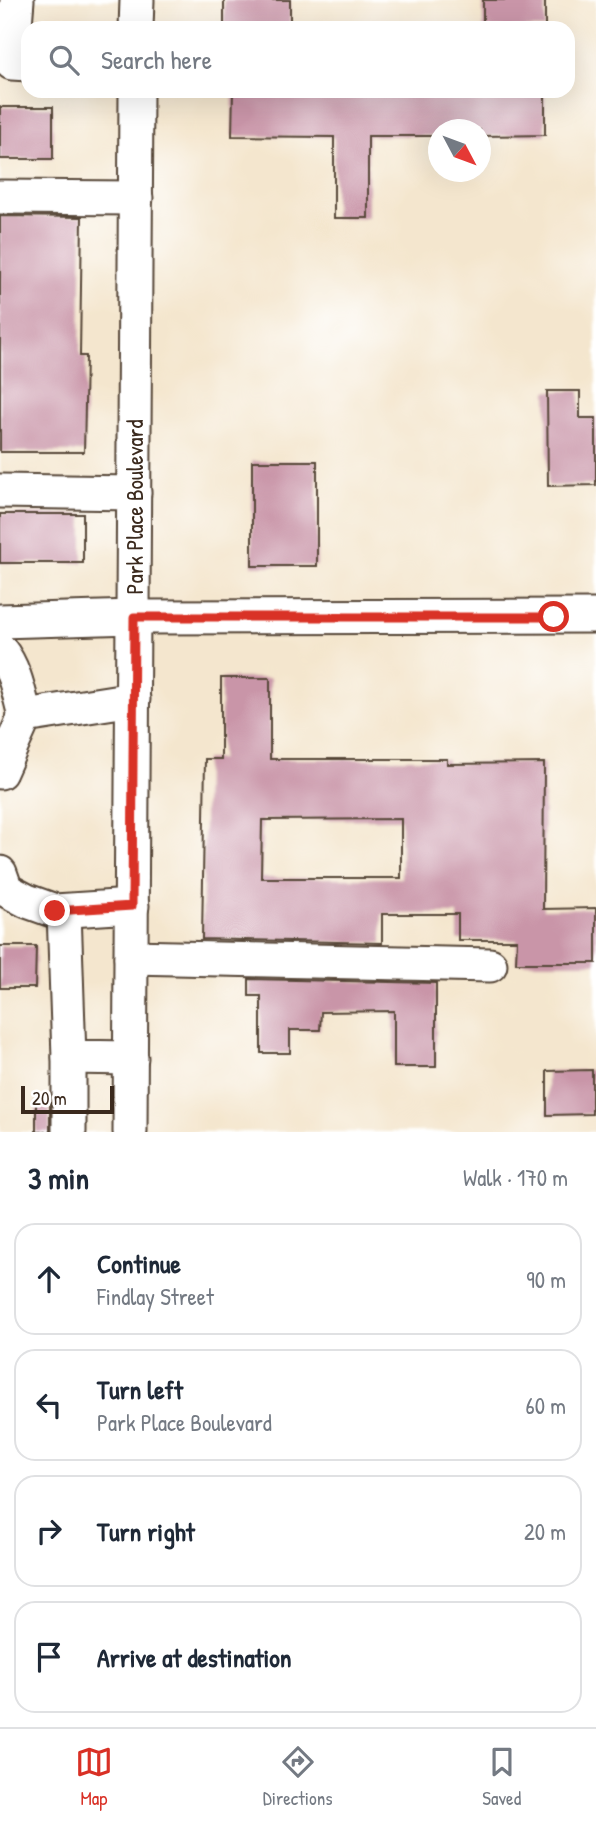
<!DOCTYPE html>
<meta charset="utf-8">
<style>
body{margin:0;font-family:"Patrick Hand",sans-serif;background:#f6f6f7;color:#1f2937}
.compass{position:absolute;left:428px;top:119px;width:63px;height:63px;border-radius:50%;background:#fff;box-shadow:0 7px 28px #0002;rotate:131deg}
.scale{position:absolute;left:21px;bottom:18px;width:93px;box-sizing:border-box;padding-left:7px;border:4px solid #3b2a1e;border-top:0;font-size:19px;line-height:24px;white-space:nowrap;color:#3b2a1e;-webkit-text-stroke:5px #fff;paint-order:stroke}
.stop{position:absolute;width:21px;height:21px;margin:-16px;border:5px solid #d93025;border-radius:50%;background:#fff}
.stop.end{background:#d93025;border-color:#fff;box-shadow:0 2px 7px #0008}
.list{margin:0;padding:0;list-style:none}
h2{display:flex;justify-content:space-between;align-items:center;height:91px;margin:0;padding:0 28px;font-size:30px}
h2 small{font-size:23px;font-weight:400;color:#747a83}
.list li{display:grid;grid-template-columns:46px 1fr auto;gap:21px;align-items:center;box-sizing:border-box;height:112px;margin:0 14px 14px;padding:0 14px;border:2px solid #e0e1e3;border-radius:21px}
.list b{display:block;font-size:26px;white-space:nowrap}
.list p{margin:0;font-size:23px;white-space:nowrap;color:#747a83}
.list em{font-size:23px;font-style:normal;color:#747a83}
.icon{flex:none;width:38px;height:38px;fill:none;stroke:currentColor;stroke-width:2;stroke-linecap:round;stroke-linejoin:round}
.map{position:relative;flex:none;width:596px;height:1132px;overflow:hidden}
.search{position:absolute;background:#fff;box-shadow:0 7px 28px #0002;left:21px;right:21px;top:21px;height:77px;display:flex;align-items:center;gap:18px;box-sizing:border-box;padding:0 24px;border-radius:21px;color:#747a83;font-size:26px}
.sheet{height:595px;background:#fff}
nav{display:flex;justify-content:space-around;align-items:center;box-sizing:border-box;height:98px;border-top:2px solid #e0e1e3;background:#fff;font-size:19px;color:#747a83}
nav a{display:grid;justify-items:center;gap:4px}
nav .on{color:#d93025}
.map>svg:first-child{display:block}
.building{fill:#c995a8;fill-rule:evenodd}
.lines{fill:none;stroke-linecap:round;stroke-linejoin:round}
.minor-casing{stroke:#574638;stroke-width:37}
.minor{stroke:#fff;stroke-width:33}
.route{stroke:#d93025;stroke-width:9}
.labels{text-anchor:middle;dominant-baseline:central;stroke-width:6;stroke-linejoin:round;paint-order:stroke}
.street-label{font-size:23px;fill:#3b2a1e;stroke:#fff}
</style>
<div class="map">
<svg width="596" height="1132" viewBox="0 0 596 1132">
<rect width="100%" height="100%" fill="#fff"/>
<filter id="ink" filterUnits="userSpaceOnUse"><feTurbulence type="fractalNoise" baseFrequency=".0143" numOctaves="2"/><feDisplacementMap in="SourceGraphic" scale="14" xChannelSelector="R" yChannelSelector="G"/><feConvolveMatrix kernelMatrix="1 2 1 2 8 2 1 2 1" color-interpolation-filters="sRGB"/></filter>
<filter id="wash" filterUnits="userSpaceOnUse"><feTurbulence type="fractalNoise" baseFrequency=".00686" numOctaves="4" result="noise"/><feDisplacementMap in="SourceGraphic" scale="28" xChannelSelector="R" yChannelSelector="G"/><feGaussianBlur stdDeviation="1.57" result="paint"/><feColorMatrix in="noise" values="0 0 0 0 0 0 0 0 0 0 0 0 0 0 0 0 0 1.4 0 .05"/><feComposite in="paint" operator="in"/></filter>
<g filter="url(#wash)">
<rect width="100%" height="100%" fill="#f4e6ce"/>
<g id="blocks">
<!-- building -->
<g class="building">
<rect x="224" y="0" width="66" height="28"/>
<rect x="483" y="0" width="62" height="28"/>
<polygon points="233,91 545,91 545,135 480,136 480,130 438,130 438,136 368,136 368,218 334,218 334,137 232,136"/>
<rect x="0" y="107" width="53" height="52"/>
<polygon points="0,216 82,217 80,356 86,356 84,452 0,452"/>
<polygon points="547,391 580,391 580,418 596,418 596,485 548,486"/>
<rect x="252" y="461" width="65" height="105"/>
<rect x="0" y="514" width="83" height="49"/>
<path d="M 221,678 L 270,678 L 270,759 L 447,759 L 447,764 L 544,763 L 543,909 L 596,908 L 596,963 L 516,963 L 517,940 L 458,940 L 458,914 L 382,914 L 382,943 L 202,939 L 205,759 L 221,759 ZM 401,819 L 401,878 L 261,878 L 262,820 Z"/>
<polygon points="0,946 36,946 35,988 0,988"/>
<polygon points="249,979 436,983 436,1067 394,1067 394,1011 321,1012 320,1030 290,1030 290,1053 261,1053 261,996 249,996"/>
<polygon points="592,1070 592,1114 547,1115 547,1071"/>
<rect x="36" y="1102" width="14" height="30"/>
</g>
</g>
</g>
<g filter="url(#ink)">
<use href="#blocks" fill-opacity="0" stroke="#574638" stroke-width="2"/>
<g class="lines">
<!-- minor casing -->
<g class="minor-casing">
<g id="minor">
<polyline points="17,0 12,63 28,64"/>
<polyline points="136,28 137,0"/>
<polyline points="0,197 136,198"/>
<polyline points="0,491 134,493"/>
<polyline points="0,621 134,617 596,616"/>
<path d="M 0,650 C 15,669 19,693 25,716"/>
<polyline points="0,772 25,716 133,699"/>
<polyline points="0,873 6,890 27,901 55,911 132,906"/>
<polyline points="64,911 69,1057 131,1058"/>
<polyline points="131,957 490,965"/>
<polyline points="69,1057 69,1132"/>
<polyline points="130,1132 136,91"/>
</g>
</g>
<!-- minor -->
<use href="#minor" class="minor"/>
</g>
</g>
<g class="lines" filter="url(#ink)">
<!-- route -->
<polyline class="route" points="55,911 132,906 134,617 554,617"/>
</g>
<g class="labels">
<!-- street labels -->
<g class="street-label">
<text transform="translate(134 507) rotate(-90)">Park Place Boulevard</text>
</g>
</g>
</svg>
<svg class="compass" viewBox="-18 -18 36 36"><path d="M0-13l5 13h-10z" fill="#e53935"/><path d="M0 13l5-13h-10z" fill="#747a83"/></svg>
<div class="scale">20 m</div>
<div class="stop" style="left:554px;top:617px"></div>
<div class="stop end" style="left:55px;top:911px"></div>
<div class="search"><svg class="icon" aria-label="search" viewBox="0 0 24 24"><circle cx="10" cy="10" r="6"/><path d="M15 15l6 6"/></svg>Search here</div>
</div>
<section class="sheet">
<h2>3 min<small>Walk · 170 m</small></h2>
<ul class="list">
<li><svg class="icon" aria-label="ahead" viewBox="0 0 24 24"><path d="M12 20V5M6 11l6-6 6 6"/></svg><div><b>Continue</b><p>Findlay Street</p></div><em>90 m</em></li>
<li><svg class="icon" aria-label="left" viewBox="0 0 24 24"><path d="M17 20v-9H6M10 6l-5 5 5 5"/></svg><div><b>Turn left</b><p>Park Place Boulevard</p></div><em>60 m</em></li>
<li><svg class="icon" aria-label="right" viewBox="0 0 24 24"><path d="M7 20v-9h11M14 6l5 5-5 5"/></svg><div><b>Turn right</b></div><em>20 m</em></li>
<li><svg class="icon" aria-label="arrive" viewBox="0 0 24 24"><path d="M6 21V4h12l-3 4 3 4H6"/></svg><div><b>Arrive at destination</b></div></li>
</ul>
</section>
<nav>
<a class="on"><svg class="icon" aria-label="map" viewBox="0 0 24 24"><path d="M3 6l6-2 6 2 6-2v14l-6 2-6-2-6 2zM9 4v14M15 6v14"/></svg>Map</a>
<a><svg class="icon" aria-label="directions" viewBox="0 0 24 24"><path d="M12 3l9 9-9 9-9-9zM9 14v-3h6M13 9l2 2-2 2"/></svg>Directions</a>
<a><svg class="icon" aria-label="saved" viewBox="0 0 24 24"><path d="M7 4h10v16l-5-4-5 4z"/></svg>Saved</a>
</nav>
